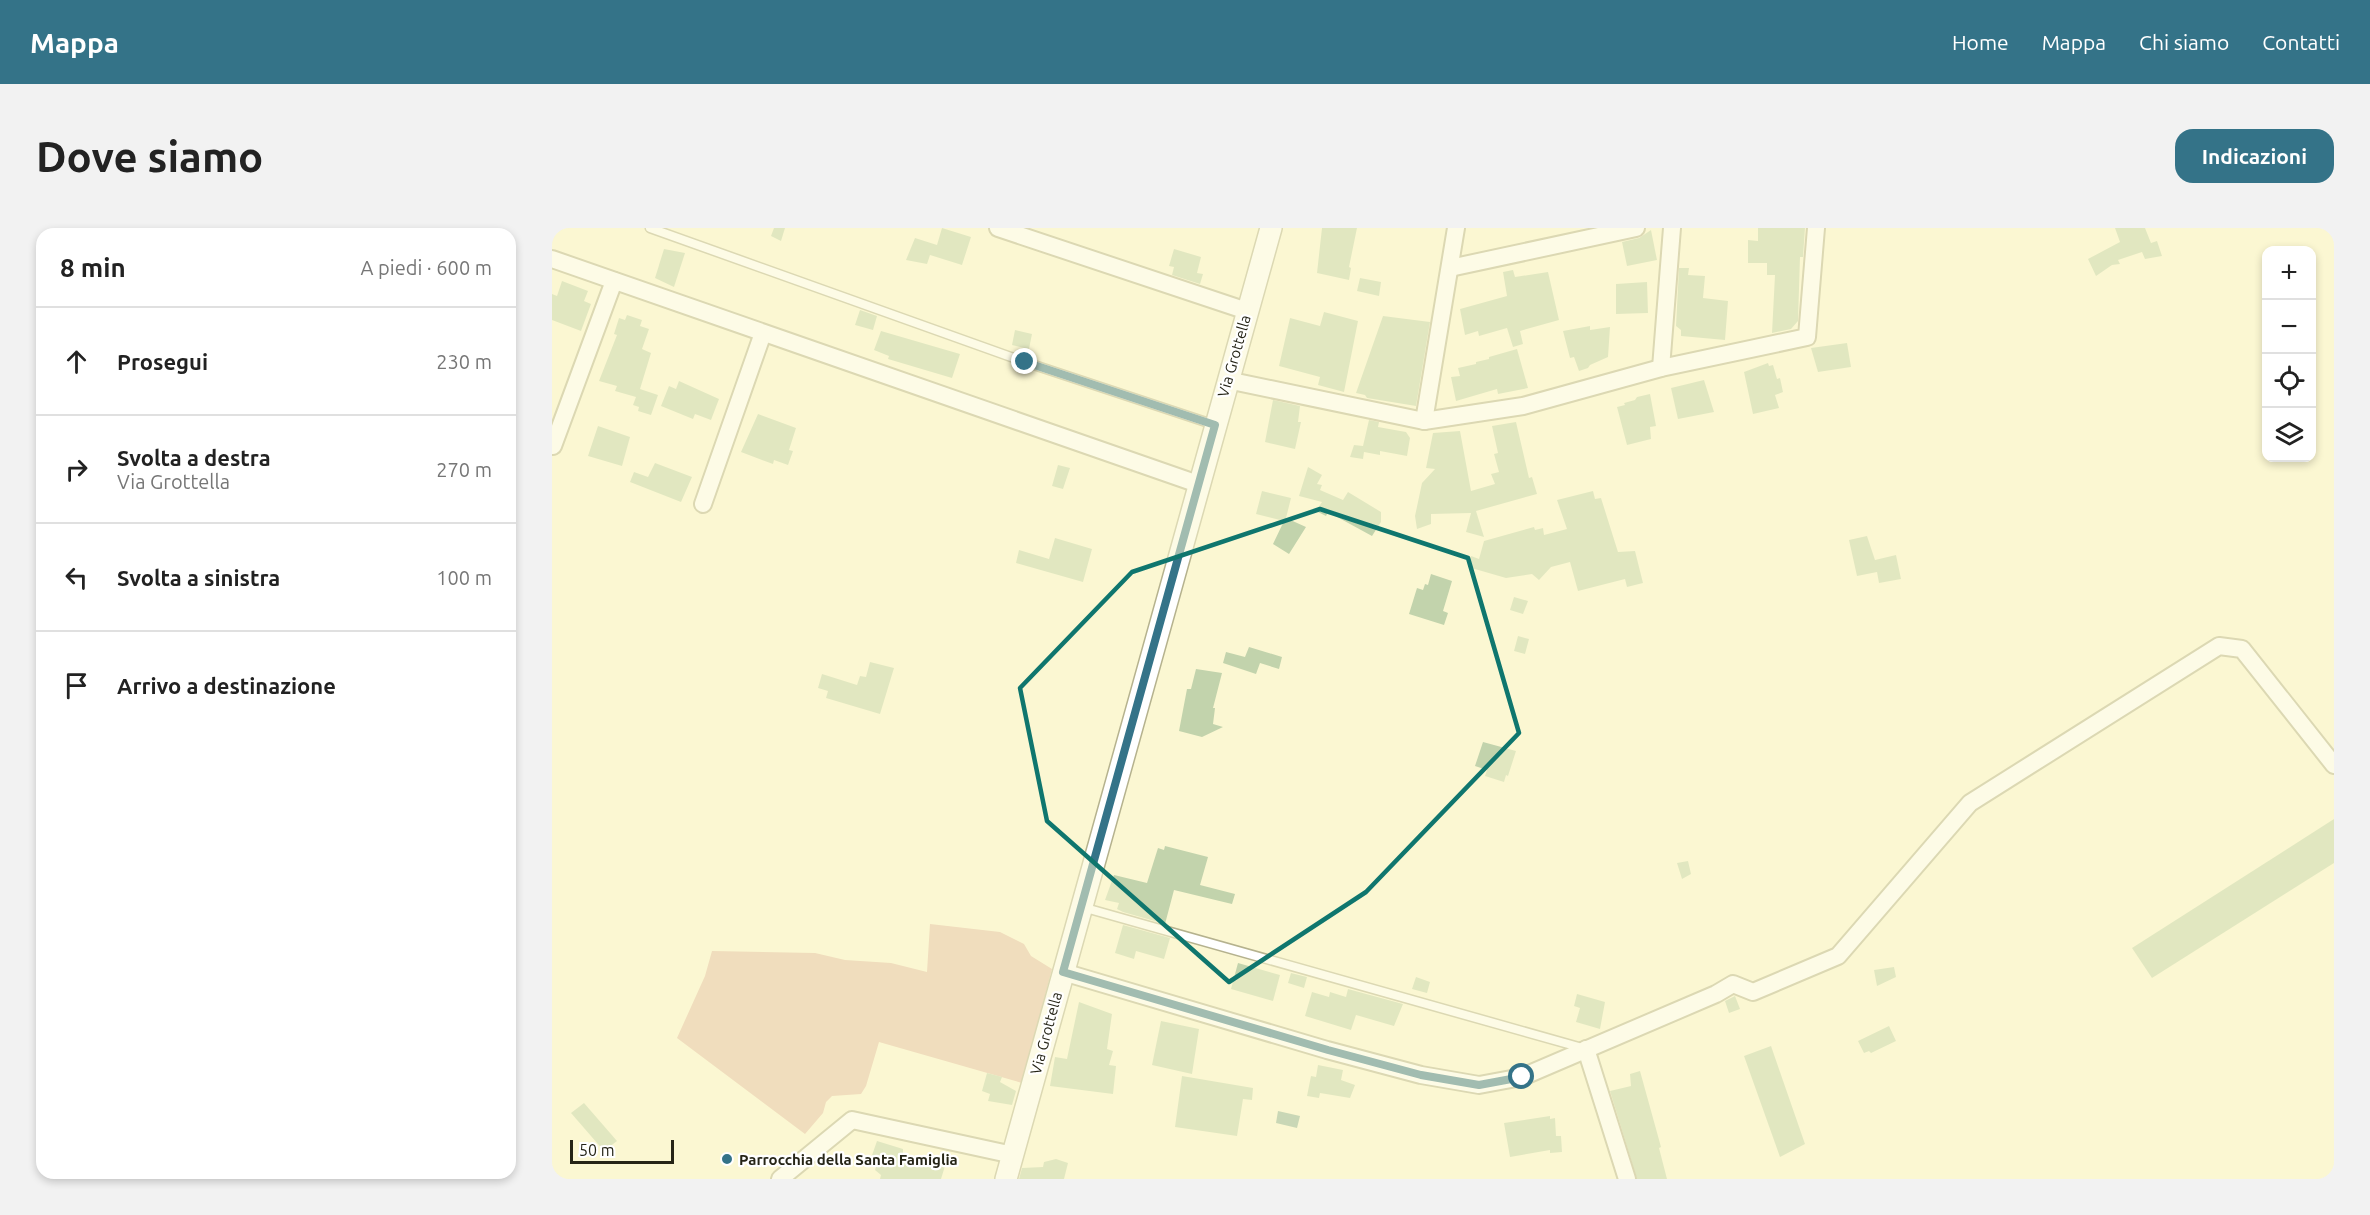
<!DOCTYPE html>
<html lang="it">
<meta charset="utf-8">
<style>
body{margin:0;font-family:Ubuntu,sans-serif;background:#f2f2f2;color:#222}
.controls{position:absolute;right:18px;top:18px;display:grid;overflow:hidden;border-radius:12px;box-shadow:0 3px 9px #0003}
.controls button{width:54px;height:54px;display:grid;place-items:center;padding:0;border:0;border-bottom:2px solid #e0e0e0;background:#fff;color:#222;font:30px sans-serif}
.scale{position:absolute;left:18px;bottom:15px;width:104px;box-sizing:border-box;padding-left:6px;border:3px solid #252416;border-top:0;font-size:16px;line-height:21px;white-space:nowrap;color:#252416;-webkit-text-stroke:4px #fff;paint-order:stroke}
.stop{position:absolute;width:18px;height:18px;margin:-14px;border:4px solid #347388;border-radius:50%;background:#fff}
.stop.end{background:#347388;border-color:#fff;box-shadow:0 2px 6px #0008}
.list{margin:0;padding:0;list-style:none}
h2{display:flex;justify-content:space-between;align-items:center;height:78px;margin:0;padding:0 24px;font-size:26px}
h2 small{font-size:20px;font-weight:400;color:#767676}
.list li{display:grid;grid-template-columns:39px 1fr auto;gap:18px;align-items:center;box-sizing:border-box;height:108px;padding:0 24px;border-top:2px solid #e0e0e0}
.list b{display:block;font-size:22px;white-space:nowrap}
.list p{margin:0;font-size:20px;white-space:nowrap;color:#767676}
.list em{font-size:20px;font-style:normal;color:#767676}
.icon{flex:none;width:33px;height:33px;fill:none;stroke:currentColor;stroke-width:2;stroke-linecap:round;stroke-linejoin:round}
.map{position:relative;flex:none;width:1782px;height:951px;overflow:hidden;border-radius:18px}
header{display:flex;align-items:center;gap:36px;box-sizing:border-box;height:84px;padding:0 30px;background:#347388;color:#fff}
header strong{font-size:28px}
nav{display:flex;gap:33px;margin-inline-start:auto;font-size:21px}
.intro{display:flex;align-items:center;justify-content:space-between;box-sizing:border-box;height:144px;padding:0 36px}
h1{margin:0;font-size:42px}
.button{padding:15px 27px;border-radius:18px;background:#347388;color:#fff;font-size:21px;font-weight:700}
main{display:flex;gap:36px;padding:0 36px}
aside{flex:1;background:#fff;border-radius:18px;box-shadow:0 3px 9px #0003}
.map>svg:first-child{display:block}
.forest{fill:#e2bca4}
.water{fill:#8db094}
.building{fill:#c2d3ac}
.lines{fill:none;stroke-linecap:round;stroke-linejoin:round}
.service-casing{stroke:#b5b28e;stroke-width:11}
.minor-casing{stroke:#b5b28e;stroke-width:20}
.tertiary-casing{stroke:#b5b28e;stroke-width:24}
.service{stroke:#fff;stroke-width:8}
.minor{stroke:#fff;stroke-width:16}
.tertiary{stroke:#fff;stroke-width:21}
.route{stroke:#347388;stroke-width:8}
.marked{fill:none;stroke:#0f766e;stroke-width:4.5;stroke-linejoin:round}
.poi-dot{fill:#347388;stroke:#fff;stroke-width:2}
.labels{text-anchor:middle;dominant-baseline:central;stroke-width:4.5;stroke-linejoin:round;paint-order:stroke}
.street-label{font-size:15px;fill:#252416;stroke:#fff}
.poi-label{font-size:15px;font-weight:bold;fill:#252416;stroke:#fff;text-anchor:start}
</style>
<header>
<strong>Mappa</strong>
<nav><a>Home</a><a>Mappa</a><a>Chi siamo</a><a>Contatti</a></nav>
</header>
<div class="intro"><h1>Dove siamo</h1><a class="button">Indicazioni</a></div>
<main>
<aside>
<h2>8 min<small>A piedi · 600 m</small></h2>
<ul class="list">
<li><svg class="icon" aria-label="ahead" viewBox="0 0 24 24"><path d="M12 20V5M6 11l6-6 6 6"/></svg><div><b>Prosegui</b></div><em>230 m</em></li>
<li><svg class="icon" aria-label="right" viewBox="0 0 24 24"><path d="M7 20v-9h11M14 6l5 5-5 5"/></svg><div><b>Svolta a destra</b><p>Via Grottella</p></div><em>270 m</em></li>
<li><svg class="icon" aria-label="left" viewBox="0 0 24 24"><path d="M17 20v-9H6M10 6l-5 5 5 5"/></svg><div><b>Svolta a sinistra</b></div><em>100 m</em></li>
<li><svg class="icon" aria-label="arrive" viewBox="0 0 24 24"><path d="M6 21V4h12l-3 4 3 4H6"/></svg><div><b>Arrivo a destinazione</b></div></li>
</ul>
</aside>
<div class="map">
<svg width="1782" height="951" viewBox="0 0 1782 951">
<rect width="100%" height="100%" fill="#fbf7d2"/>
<!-- forest -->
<polygon class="forest" points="378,696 448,704 472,716 479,728 500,741 470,855 327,814 314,858 309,866 280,868 274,874 271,885 253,906 125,810 153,748 160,723 263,725 293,732 339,735 375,744"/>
<!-- water -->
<polygon class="water" points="726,883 748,888 745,900 724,895"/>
<!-- building -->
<g class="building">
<polygon points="222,0 233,0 229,13 219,8"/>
<polygon points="390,0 419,9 410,37 378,27 375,36 354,32 363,10 385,17"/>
<polygon points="770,0 805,0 797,39 799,40 797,52 765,45"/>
<polygon points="1206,0 1253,0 1251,29 1248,29 1246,93 1239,101 1220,105 1223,47 1215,47 1215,35 1196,35 1196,12 1206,13"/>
<polygon points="1563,0 1593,0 1599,15 1605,13 1610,28 1593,31 1590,24 1566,32 1568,36 1560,37 1544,48 1536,31 1568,14"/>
<polygon points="1099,2 1105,32 1075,38 1070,14 1087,10"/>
<polygon points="112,21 133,25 122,59 103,50"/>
<polygon points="622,21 649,29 645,45 651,46 648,56 620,47 622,39 617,38"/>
<polygon points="1127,40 1137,40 1136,47 1153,48 1151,70 1176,73 1173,112 1129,108 1129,102 1124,98"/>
<polygon points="961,42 963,49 996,44 1007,92 968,103 971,116 961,119 955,100 927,108 926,103 913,107 908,81 955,68 951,44"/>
<polygon points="808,50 829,54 827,68 805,63"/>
<polygon points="10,53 36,63 32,73 39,76 29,103 0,92 0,66 5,68"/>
<polygon points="1095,54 1096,85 1064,86 1064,56"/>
<polygon points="308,82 325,88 321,102 303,97"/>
<polygon points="772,84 806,93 792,164 766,157 768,149 727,138 738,90 768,98"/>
<polygon points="75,87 90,92 88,98 97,101 90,121 99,125 88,161 106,167 99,187 86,183 87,179 81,177 84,169 63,163 65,158 47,153 65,107 62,106 67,90 73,92"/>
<polygon points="831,88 878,94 864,178 815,170 813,167 804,165"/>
<polygon points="1038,98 1038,102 1058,99 1056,129 1038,137 1036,140 1027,143 1022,129 1018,130 1011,103"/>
<polygon points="463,102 480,106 477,121 460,117"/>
<polygon points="329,103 408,126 400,150 336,131 337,128 322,122"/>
<polygon points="1295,115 1299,139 1266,144 1259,120"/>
<polygon points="965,121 976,160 946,166 945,161 904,173 899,149 908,148 906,140 924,136 924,134 937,131 937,129"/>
<polygon points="1216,135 1217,138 1221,137 1225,151 1228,150 1231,164 1223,167 1227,180 1201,186 1192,144"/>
<polygon points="1152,152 1162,184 1126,191 1119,160"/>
<polygon points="127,153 167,171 159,192 143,186 141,191 109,178 117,158 124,161"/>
<polygon points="1098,166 1104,198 1098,199 1099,211 1075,217 1065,179 1073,177 1072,175 1083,172 1085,169"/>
<polygon points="721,172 748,178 746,194 749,194 743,221 713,214"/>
<polygon points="206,186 244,200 237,222 241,223 236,237 222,232 221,236 189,224"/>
<polygon points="817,192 827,194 826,199 854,204 858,210 855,228 828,223 828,227 812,224 811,231 798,229 802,217 811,218"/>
<polygon points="964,194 977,250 980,249 985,266 924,283 932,309 914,304 919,285 879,286 879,296 865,301 863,288 870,255 883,241 874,240 881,205 908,203 919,263 943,256 939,246 947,244 942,226 946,225 940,198"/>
<polygon points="46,198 78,209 70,238 36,228"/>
<polygon points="103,235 140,249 129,274 78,254 82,244 96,249"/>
<polygon points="506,237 518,240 511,261 500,258"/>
<polygon points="756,239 770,247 765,256 770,257 768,262 791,272 796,264 829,284 829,294 820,308 776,284 774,288 764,283 770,274 747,268"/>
<polygon points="710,263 739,270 734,290 754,299 737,326 721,316 732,293 704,286"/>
<polygon points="1041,263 1043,271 1049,270 1066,324 1083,323 1091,355 1075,359 1073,351 1026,363 1018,334 999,339 987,352 980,346 954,350 916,339 919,328 927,331 932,313 982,299 983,302 991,300 992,307 1015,301 1005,272"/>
<polygon points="1315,308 1323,332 1344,327 1349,351 1327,355 1325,344 1305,348 1297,312"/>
<polygon points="503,310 540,321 531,354 464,335 467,322 497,331"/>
<polygon points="879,346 900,353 891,383 896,385 892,397 857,386 865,360 871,362 873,356 876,357"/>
<polygon points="962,369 976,373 971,386 958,382"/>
<polygon points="966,408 977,411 973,426 962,423"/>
<polygon points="697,419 730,429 727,441 708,435 704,446 671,435 674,424 693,429"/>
<polygon points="318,434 342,440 328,486 274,470 276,463 266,460 270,446 305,457 308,448 314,449"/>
<polygon points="644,441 670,445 661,480 663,480 661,496 671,499 650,509 627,503 635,461 639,461"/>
<polygon points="931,514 964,523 956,548 954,547 952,554 933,548 935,542 923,538"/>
<polygon points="1782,591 1782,635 1600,750 1580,720"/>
<polygon points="613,618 656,629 648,657 683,666 680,676 622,662 613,696 571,684 565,681 567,675 553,672 562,647 595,655 606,620 612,622"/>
<polygon points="1136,633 1139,646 1130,651 1125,635"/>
<polygon points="571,697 618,710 612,731 584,723 582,731 563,725"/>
<polygon points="686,735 728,747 721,773 679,761"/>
<polygon points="1342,739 1344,749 1325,758 1322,742"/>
<polygon points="739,745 755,749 752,760 736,755"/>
<polygon points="864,749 878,754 875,765 860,761"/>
<polygon points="796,761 851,776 842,798 804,787 799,802 753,788 760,764 777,769 778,764 794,769"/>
<polygon points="1025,766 1053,774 1048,801 1024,794 1028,780 1022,778"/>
<polygon points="1183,768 1188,781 1177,785 1173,773"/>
<polygon points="527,774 560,786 555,821 561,823 557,837 564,838 561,866 498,858 503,829 515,831"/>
<polygon points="609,793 647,801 640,846 600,837"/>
<polygon points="1337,798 1344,813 1319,825 1317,823 1312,825 1306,813"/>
<polygon points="1219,818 1253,916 1228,929 1192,828"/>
<polygon points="766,837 791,842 789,852 803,857 798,870 768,865 767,870 755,868 759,848 764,849"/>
<polygon points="1088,843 1109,919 1107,920 1115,951 1085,951 1058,863 1079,858 1078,846"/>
<polygon points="435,845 450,849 448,854 464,863 460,877 436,873 438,866 430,863"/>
<polygon points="630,848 701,860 700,872 691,871 685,908 623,899"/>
<polygon points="32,875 65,913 52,923 19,885"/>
<polygon points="998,888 998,891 1003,890 1004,908 1009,908 1010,924 998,925 998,922 958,929 952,895"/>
<polygon points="325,913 351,921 351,927 393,938 389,951 328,951 329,947 323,942 326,932 319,930"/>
<polygon points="504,931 516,935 512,951 467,951 470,940 491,939 492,934"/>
</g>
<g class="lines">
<!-- service casing -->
<g class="service-casing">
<g id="service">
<polyline points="98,0 473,134 663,197"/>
<polyline points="530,679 1034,821"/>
</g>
</g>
<!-- minor casing -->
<g class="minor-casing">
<g id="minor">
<polyline points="446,0 695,83"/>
<polyline points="0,31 646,256"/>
<polyline points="898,40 1084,0"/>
<polyline points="1109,140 1120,0"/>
<polyline points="675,152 872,193 971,178 1109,140 1255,109 1264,0"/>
<polyline points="872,193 904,0"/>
<polyline points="1,218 62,53"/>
<polyline points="151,276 211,105"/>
<polyline points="511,744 775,822 869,847 927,857 970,849 1164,766 1181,756 1201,764 1286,728 1418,575 1667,418 1690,421 1782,537"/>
<polyline points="1034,821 1075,951"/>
<polyline points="228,951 300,892 461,927"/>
</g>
</g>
<!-- tertiary casing -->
<g class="tertiary-casing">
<polyline id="tertiary" points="454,951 719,0"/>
</g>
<!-- service -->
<use href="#service" class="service"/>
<!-- minor -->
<use href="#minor" class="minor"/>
<!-- tertiary -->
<use href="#tertiary" class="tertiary"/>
</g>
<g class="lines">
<!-- route -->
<polyline class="route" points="473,134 663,197 511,744 776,822 869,847 927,857 970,849"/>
</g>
<!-- marked area -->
<path d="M0 0H1782V951H0ZM 768,281 L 916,330 L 967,505 L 814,664 L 677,754 L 495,593 L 468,460 L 580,344 Z" fill="#fbf7d2" fill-opacity=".55" fill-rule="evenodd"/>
<path class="marked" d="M 768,281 L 916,330 L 967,505 L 814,664 L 677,754 L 495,593 L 468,460 L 580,344 Z"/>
<!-- markers -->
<circle class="poi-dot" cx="175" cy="931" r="6"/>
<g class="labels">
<!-- street labels -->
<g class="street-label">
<text transform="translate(682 128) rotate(-74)">Via Grottella</text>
<text transform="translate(494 805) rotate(-75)">Via Grottella</text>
</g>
<!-- poi labels -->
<g class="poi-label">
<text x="187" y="931">Parrocchia della Santa Famiglia</text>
</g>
</g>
</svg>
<div class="controls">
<button>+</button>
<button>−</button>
<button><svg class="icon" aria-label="locate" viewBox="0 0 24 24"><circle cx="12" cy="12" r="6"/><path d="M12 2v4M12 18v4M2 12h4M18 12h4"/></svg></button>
<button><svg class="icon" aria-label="layers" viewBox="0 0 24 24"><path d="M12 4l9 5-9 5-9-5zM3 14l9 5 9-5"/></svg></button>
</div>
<div class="scale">50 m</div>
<div class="stop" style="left:970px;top:849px"></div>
<div class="stop end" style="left:473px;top:134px"></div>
</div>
</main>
